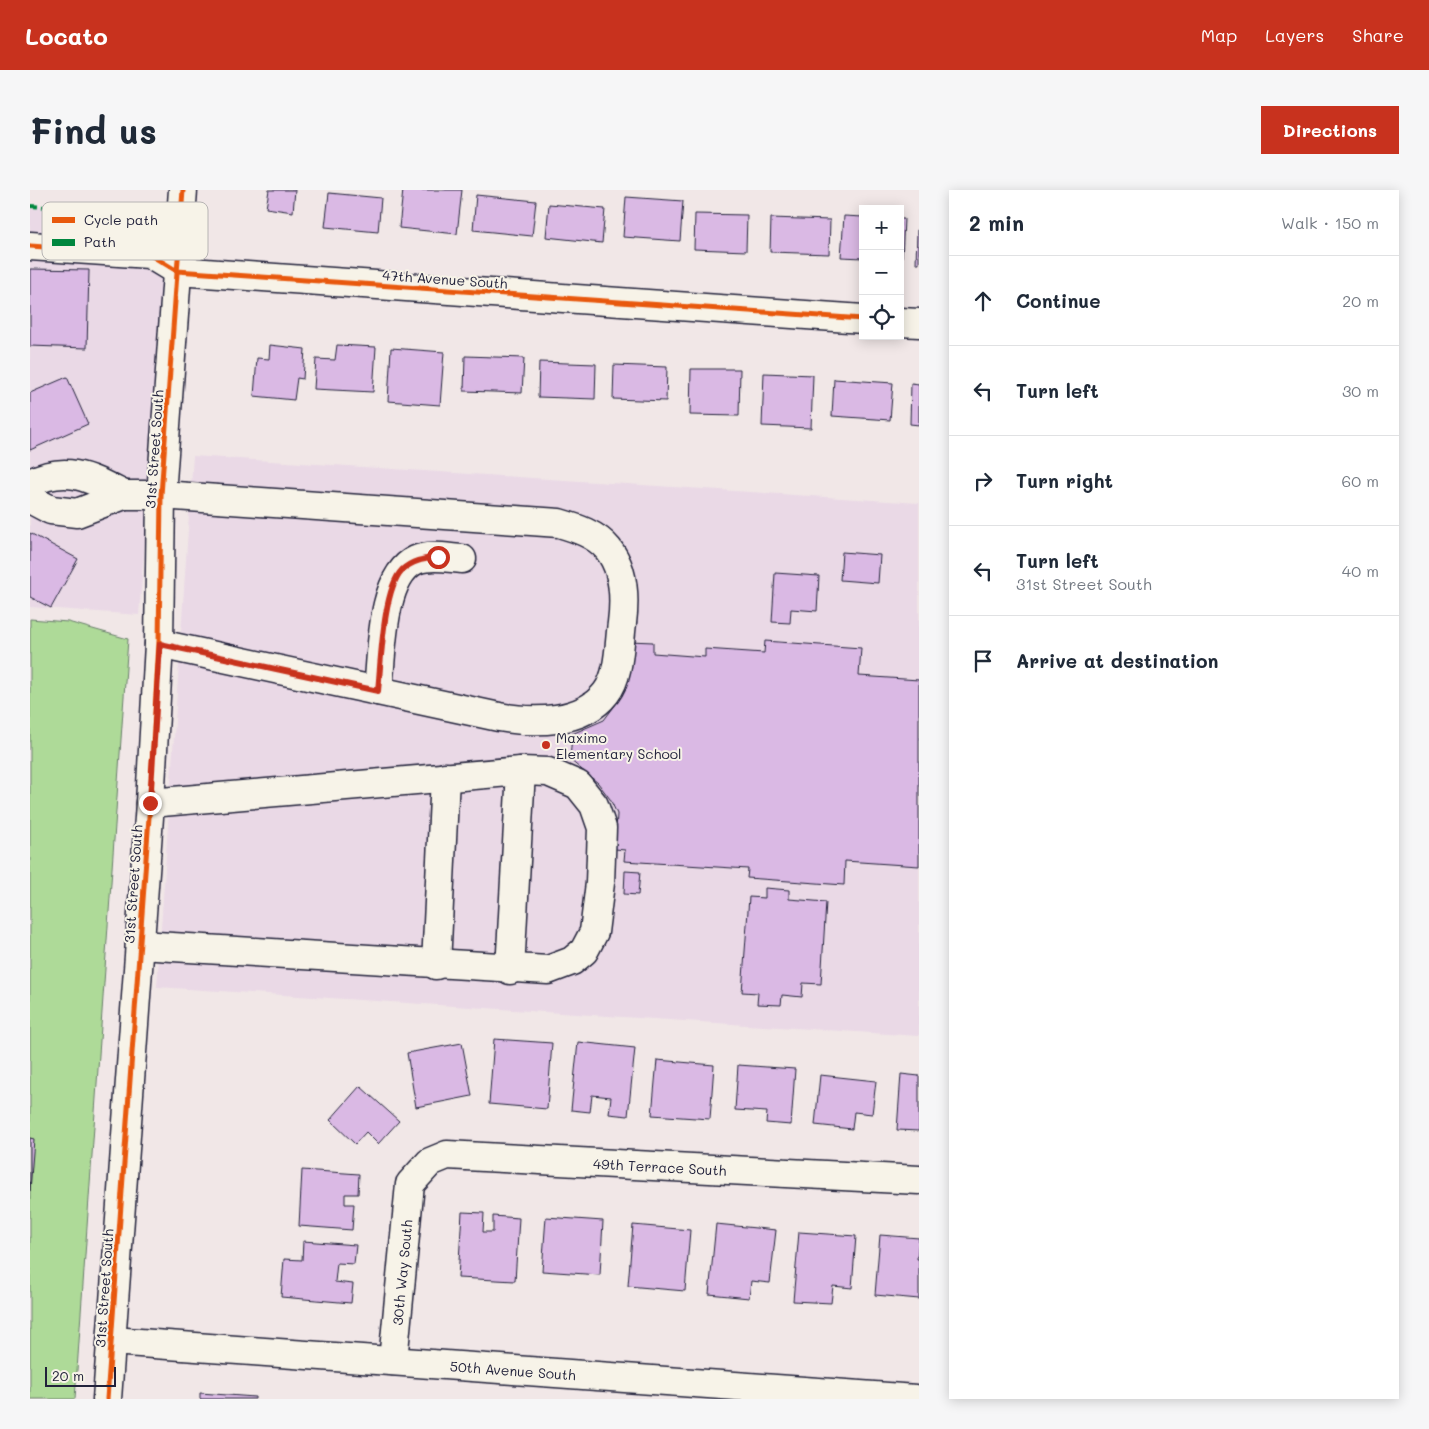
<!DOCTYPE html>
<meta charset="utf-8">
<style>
body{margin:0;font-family:Mali,sans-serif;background:#f6f6f7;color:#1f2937}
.controls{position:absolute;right:15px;top:15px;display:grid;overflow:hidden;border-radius:0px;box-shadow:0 2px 12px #0003}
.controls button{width:45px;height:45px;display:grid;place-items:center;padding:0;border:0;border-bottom:1px solid #e0e1e3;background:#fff;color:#1f2937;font:25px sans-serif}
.scale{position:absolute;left:15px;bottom:12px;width:71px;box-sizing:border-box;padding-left:5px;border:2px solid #22223b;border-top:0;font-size:14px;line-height:18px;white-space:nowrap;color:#22223b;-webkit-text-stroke:4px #f7f3e8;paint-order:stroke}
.stop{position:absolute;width:15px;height:15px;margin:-11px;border:4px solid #c8321e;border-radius:50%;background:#fff}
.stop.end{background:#c8321e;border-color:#fff;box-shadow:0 1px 5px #0008}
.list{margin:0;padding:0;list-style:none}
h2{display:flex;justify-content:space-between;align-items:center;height:65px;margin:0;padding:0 20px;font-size:21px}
h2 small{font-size:16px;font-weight:400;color:#747a83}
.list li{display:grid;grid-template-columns:32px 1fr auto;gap:15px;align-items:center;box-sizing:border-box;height:90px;padding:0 20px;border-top:1px solid #e0e1e3}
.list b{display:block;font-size:19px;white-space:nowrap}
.list p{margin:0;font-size:16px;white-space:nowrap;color:#747a83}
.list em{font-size:16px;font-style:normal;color:#747a83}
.icon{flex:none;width:28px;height:28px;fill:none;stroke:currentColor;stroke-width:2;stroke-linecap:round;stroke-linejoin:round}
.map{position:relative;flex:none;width:889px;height:1209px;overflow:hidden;border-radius:0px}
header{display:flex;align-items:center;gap:30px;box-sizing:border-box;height:70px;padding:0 25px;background:#c8321e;color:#fff}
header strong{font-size:24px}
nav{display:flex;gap:28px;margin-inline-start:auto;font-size:18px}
.intro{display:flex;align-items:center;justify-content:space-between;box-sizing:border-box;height:120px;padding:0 30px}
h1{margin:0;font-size:35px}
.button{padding:12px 22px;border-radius:0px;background:#c8321e;color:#fff;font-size:18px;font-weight:700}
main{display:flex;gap:30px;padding:0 30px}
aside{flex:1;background:#fff;border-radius:0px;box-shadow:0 2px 12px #0003}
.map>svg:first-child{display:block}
.built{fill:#ead9e6}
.green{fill:#aeda98;stroke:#687e6a}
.building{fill:#dab9e4;stroke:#22223b}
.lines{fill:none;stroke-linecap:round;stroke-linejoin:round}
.minor-casing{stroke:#22223b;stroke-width:31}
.minor{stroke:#f7f3e8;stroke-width:28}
.quiet{stroke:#00873e;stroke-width:4;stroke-dasharray:8 4;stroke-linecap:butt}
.cycleway-casing{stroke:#f7f3e8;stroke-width:8}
.cycleway{stroke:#e8590c;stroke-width:5}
.route{stroke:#c8321e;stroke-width:6}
.poi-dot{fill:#c8321e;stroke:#f7f3e8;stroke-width:2}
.labels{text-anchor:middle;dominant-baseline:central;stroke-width:4;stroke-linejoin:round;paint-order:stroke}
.street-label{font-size:14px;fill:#22223b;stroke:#f7f3e8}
.poi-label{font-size:14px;fill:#22223b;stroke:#f7f3e8;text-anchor:start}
.key{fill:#f7f3e8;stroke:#b7b4b4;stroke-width:1}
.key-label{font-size:14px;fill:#22223b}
</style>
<header>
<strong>Locato</strong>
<nav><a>Map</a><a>Layers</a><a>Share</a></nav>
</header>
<div class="intro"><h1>Find us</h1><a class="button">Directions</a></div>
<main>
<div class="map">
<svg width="889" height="1209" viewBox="0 0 889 1209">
<rect width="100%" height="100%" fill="#f1e7e7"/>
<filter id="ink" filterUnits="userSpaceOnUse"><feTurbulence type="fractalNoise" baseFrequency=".02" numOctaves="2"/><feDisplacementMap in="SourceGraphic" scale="10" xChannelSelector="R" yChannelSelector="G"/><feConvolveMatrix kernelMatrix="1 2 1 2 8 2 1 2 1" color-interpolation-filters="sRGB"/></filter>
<g filter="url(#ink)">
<!-- built -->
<g class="built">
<polygon points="0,16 139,21 137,59 0,43"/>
<polygon points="0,70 116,78 135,89 109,425 0,417"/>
<polygon points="163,266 889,313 889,846 127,797"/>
</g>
<!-- green -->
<polygon class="green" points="0,429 38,432 98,449 45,1209 0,1209"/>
<!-- building -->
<g class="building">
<polygon points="239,0 265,0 263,22 236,18"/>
<polygon points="373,0 432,0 427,44 369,38"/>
<polygon points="299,3 351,8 348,42 295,37"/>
<polygon points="446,5 506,11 502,46 443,40"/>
<polygon points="596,7 653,11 650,51 593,47"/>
<polygon points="519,14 575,19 572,53 516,47"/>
<polygon points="665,24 717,25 716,61 664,59"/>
<polygon points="814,26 833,27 833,68 811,67"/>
<polygon points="741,28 800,30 799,64 740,62"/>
<polygon points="870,29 874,29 872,70 870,70"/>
<polygon points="887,40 889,40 889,74 886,74"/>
<polygon points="0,79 59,80 57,158 0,156"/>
<polygon points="240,155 275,159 273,189 267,188 264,210 224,206 227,168 239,169"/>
<polygon points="307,155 346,157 343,202 284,199 286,169 305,170"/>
<polygon points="361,158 414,162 410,215 358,211"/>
<polygon points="435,166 494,168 492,203 434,201"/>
<polygon points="509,172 566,174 565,209 508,207"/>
<polygon points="584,175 637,177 636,211 583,209"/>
<polygon points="661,179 710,179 709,226 660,225"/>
<polygon points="734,183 783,185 781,238 732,236"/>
<polygon points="37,187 58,234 0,260 0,203"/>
<polygon points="804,189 863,193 860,230 802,226"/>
<polygon points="881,193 889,194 889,235 880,234"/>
<polygon points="0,343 48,369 21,418 0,407"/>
<polygon points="812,362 850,365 848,393 810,390"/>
<polygon points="745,383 789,386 787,421 761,419 760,433 742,432"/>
<polygon points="599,451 623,452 623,463 675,467 675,459 734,463 735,451 831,458 829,486 889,490 889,676 815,671 814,695 717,688 718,679 594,671 595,660 585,659 587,624 580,609 568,593 540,570 542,544 574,530 589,510 596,490"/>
<polygon points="595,681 610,682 608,705 594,704"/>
<polygon points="735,698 759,700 759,709 796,712 791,794 773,793 772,807 752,805 751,815 727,814 728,803 712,802 719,707 735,708"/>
<polygon points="464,849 522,853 517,919 459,914"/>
<polygon points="548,852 605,858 598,926 579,924 581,907 562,905 560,922 541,920"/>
<polygon points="432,853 442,906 386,917 377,863"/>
<polygon points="627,870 684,875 680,929 622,925"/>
<polygon points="708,875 765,879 761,935 736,933 737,922 705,920"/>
<polygon points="871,884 889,886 889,941 867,940"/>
<polygon points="790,885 846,891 842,924 824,922 822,939 785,935"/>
<polygon points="330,896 369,931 348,954 336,942 325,954 300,930"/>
<polygon points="0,948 4,949 0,1001"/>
<polygon points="272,980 329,984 328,1004 315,1004 315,1014 324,1014 322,1040 269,1036"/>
<polygon points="432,1022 454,1023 453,1042 463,1042 463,1026 489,1028 485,1091 428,1088"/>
<polygon points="516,1027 573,1031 570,1085 512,1081"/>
<polygon points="686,1034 746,1040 740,1093 721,1091 719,1108 679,1104"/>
<polygon points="603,1035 660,1040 655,1101 598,1096"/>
<polygon points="769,1042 826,1046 822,1098 803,1096 801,1113 763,1111"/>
<polygon points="850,1045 889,1048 887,1069 889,1069 889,1109 845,1105"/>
<polygon points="273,1051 326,1055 324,1074 307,1073 305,1092 323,1094 321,1113 251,1107 254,1069 272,1070"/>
<polygon points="170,1203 225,1207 225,1209 170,1209"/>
</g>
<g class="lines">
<!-- minor casing -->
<g class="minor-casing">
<g id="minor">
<polyline points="0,56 119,64 147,81 833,129"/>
<polyline points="870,132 889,133"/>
<path d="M 0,293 C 37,274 60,288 94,305"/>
<path d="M 0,309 L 21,320 L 47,323 L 94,305 L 131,305 L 529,333 C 546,338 566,344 578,359 C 594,379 595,409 592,433 C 589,454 590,485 576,503 C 552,534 504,533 469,527 L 129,454"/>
<path d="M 348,501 C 352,467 350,386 386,370 C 400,364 418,368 432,369"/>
<polyline points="110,755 518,780 542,771 554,761 564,742 570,693 572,638 564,615 548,595 518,582 491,581 120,613"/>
<polyline points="406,775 415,587"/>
<polyline points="480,780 491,581"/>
<path id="s1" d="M 82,1151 L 886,1209"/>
<path id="s2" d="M 363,1171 L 380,994 L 400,972 L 417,965 L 889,990"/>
<polyline points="77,1209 120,613 129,454 131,305 153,0"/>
</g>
</g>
<!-- minor -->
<use href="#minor" class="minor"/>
<!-- quiet -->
<polyline class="quiet" points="0,16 119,24 151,24"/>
<!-- cycleway casing -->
<g class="cycleway-casing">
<g id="cycleway">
<polyline points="0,56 119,64 147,81 833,129"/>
<polyline points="77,1209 120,613 129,454 131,305 153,0"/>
</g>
</g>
<!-- cycleway -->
<use href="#cycleway" class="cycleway"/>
</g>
</g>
<g class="lines" filter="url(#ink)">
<!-- route -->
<path class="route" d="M 120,613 L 130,454 L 348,501 C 351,473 353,399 372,380 C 383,370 394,369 408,367"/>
</g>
<!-- markers -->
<circle class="poi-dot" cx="516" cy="555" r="5"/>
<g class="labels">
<!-- street labels -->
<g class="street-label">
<text transform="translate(415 89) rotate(4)">47th Avenue South</text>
<text transform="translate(124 259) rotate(-86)">31st Street South</text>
<text transform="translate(103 694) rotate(-86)">31st Street South</text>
<text stroke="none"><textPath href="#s2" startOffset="439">49th Terrace South</textPath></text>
<text stroke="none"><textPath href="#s2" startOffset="89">30th Way South</textPath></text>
<text transform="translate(74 1098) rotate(-86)">31st Street South</text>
<text stroke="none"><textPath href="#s1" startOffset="402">50th Avenue South</textPath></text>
</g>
<!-- poi labels -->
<g class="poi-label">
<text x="526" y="547">Maximo<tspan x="526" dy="16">Elementary School</tspan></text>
</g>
</g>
<!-- legend -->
<rect x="12" y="12" width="166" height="58" rx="8" class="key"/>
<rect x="22" y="27" width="23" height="6" fill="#e8590c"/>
<rect x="22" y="49" width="23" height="7" fill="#00873e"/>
<g class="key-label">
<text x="54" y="35">Cycle path</text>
<text x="54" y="57">Path</text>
</g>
</svg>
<div class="controls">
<button>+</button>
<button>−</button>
<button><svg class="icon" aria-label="locate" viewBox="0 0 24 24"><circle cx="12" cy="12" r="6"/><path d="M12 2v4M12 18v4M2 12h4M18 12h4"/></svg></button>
</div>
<div class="scale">20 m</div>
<div class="stop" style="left:408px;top:367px"></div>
<div class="stop end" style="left:120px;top:613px"></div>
</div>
<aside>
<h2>2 min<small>Walk · 150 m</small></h2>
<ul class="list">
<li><svg class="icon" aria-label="ahead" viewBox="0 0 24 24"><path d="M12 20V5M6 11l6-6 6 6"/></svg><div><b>Continue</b></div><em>20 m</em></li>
<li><svg class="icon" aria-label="left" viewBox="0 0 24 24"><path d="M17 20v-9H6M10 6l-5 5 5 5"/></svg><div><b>Turn left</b></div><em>30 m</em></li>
<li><svg class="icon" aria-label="right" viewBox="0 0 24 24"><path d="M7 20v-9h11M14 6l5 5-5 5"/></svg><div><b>Turn right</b></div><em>60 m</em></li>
<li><svg class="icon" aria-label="left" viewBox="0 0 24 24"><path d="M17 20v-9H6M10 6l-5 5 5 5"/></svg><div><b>Turn left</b><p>31st Street South</p></div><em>40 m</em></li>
<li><svg class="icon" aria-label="arrive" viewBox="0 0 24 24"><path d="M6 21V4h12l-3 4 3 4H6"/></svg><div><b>Arrive at destination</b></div></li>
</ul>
</aside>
</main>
